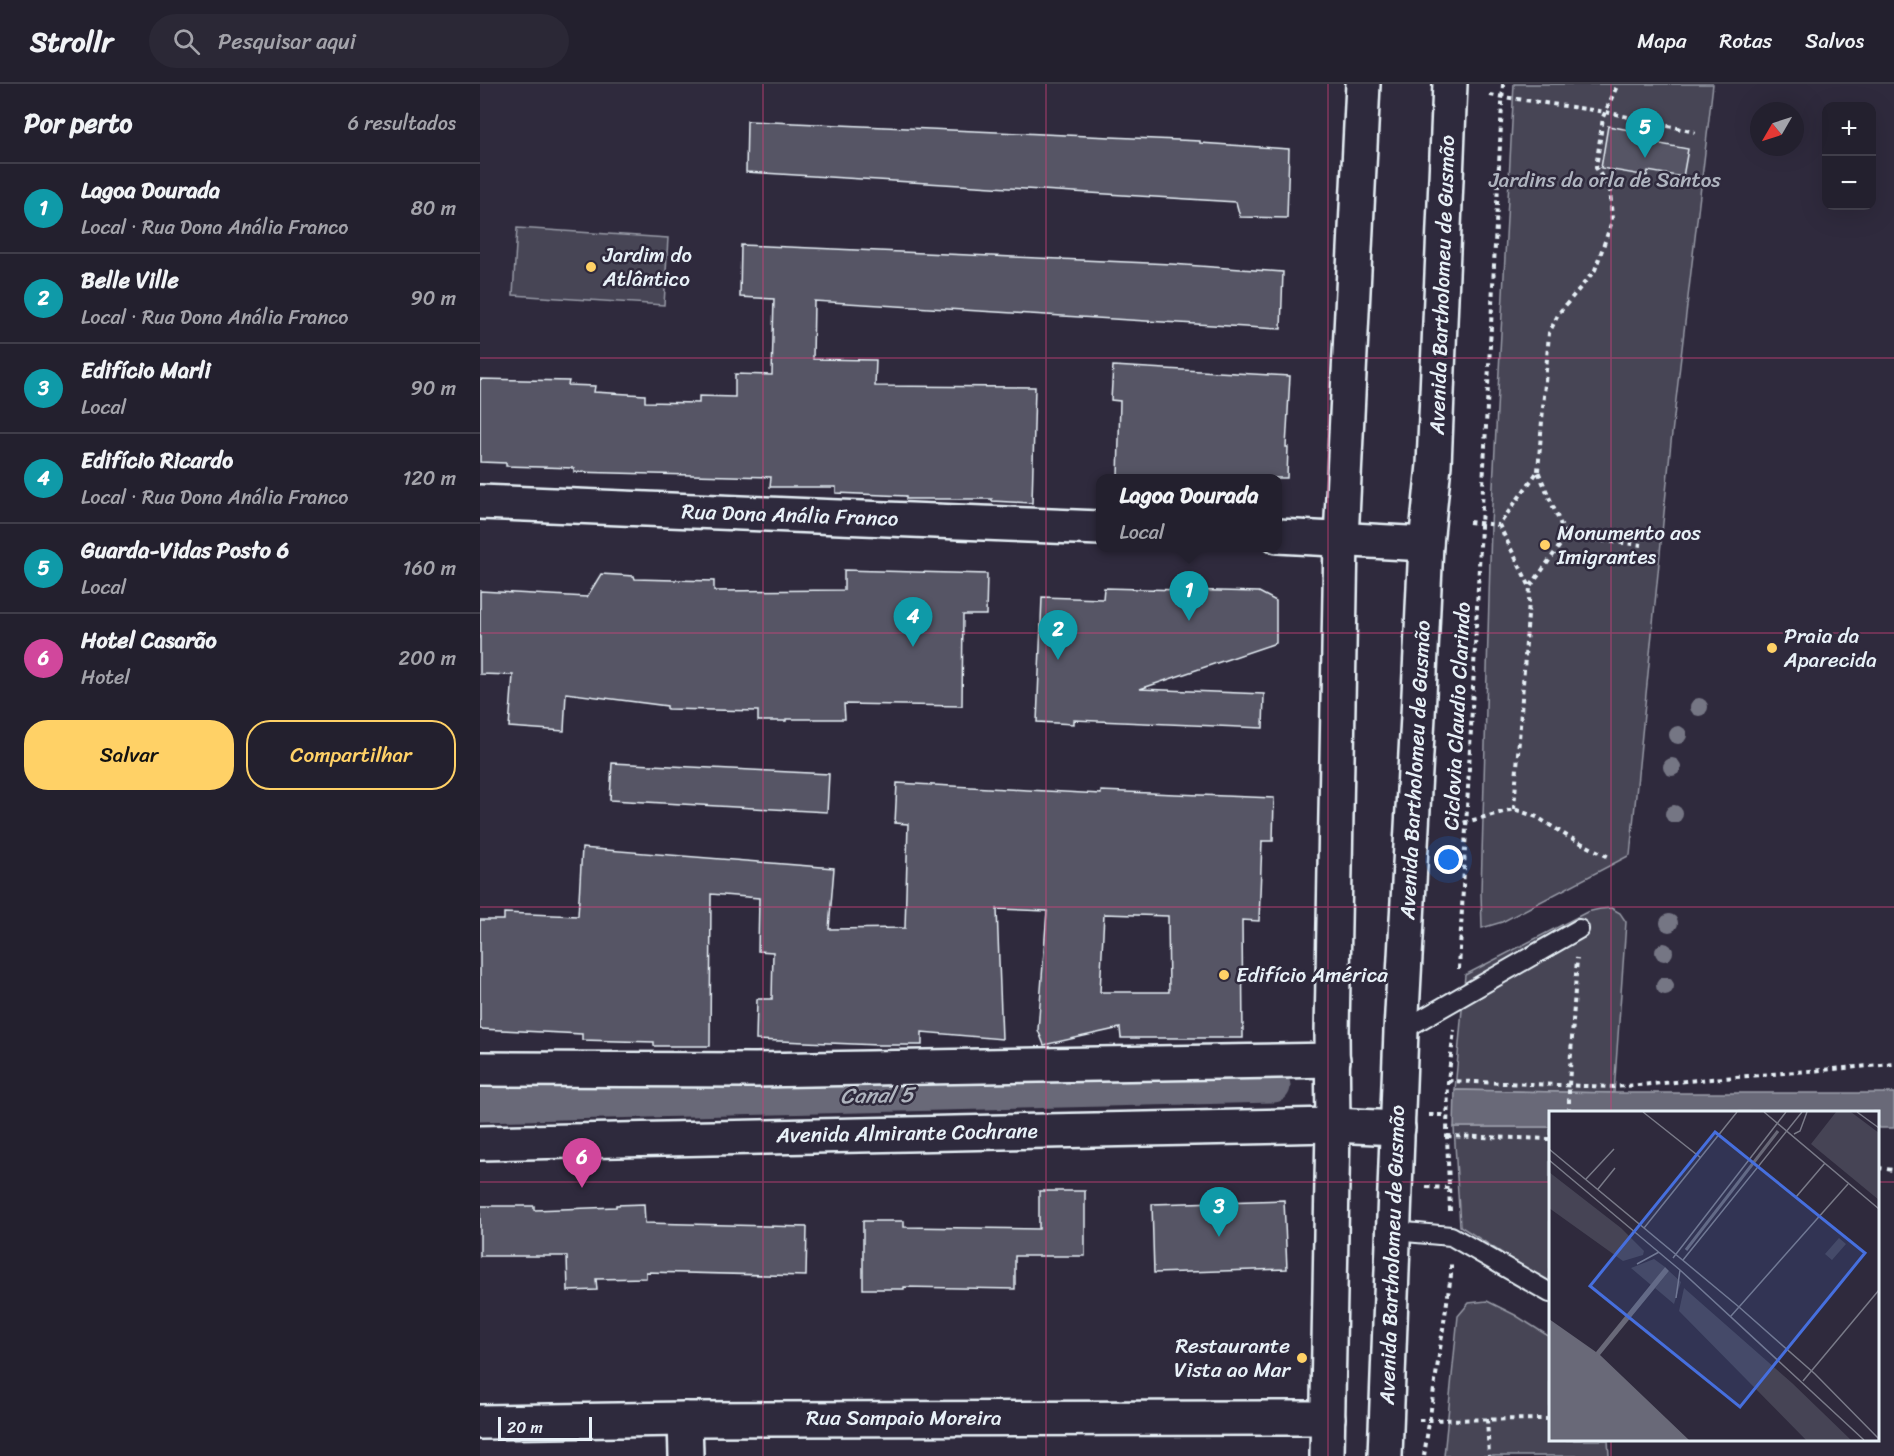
<!DOCTYPE html>
<html lang="pt">
<meta charset="utf-8">
<style>
body{margin:0;font-family:Sriracha,sans-serif;background:#2b2836;color:#f1f3f6}
.controls{position:absolute;right:18px;top:18px;display:grid;overflow:hidden;border-radius:12px;box-shadow:0 6px 24px #0002}
.controls button{width:54px;height:54px;display:grid;place-items:center;padding:0;border:0;border-bottom:2px solid #403e4a;background:#23202e;color:#f1f3f6;font:30px sans-serif}
.compass{position:absolute;left:1270px;top:18px;width:54px;height:54px;border-radius:50%;background:#23202e;box-shadow:0 6px 24px #0002;rotate:231deg}
.scale{position:absolute;left:18px;bottom:15px;width:94px;box-sizing:border-box;padding-left:6px;border:3px solid #e8f1f8;border-top:0;font-size:16px;line-height:21px;white-space:nowrap;color:#e8f1f8;-webkit-text-stroke:4px #2f2a3d;paint-order:stroke}
.you{position:absolute;left:969px;top:776px;width:21px;height:21px;margin:-15px;border:4px solid #fff;border-radius:50%;background:#1a73e8;box-shadow:0 0 0 9px #1a73e833}
.badge{display:grid;place-items:center;width:39px;height:39px;border-radius:50%;background:#ffd166;color:#fff;font-size:20px;font-weight:700}
.pin{position:absolute;translate:-50% -50px;filter:drop-shadow(0 2px 3px #0008)}
.pin::after{content:'';position:absolute;top:32px;width:21px;height:18px;background:inherit;clip-path:polygon(0 0,100% 0,50% 100%)}
.popup{position:absolute;left:616px;top:390px;width:186px;height:78px;box-sizing:border-box;display:grid;place-content:center;border-radius:12px;background:#23202e;filter:drop-shadow(0 2px 4px #0005);font-size:20px;white-space:nowrap;color:#a3a3aa}
.popup b{font-size:22px;color:#f1f3f6}
.popup::after{content:'';position:absolute;left:50%;top:100%;margin-left:-12px;border:12px solid transparent;border-top-color:#23202e}
.list{margin:0;padding:0;list-style:none}
h2{display:flex;justify-content:space-between;align-items:center;height:78px;margin:0;padding:0 24px;font-size:26px}
h2 small{font-size:20px;font-weight:400;color:#a3a3aa}
.list li{display:grid;grid-template-columns:39px 1fr auto;gap:18px;align-items:center;box-sizing:border-box;height:90px;padding:0 24px;border-top:2px solid #403e4a}
.list b{display:block;font-size:22px;white-space:nowrap}
.list p{margin:0;font-size:20px;white-space:nowrap;color:#a3a3aa}
.list em{font-size:20px;font-style:normal;color:#a3a3aa}
.actions{display:flex;gap:12px;padding:18px 24px}
.actions a{flex:1;padding:14px 0;border:2px solid #ffd166;border-radius:24px;text-align:center;font-size:21px;color:#ffd166}
.actions .main{background:#ffd166;color:#111}
.icon{flex:none;width:33px;height:33px;fill:none;stroke:currentColor;stroke-width:2;stroke-linecap:round;stroke-linejoin:round}
.map{position:relative;flex:none;width:1414px;height:1372px;overflow:hidden}
header{display:flex;align-items:center;gap:36px;box-sizing:border-box;height:84px;padding:0 30px;background:#23202e;border-bottom:2px solid #403e4a}
header strong{font-size:28px}
nav{display:flex;gap:33px;margin-inline-start:auto;font-size:21px}
.search{width:420px;height:54px;background:#2b2836;display:flex;align-items:center;gap:15px;box-sizing:border-box;padding:0 21px;border-radius:33px;color:#a3a3aa;font-size:22px}
main{display:flex}
aside{flex:1;background:#23202e}
.map>svg:first-child{display:block}
.green{fill:#464455;stroke:#979aa6;stroke-width:1.5}
.water{fill:#696978;stroke:#9c9fab;stroke-width:1.5}
.lines{fill:none;stroke-linecap:round;stroke-linejoin:round}
.canal{stroke:#696978;stroke-width:33}
.building{fill:#575565;stroke:#e8f1f8;stroke-width:1.5;fill-rule:evenodd}
.lane-casing{stroke:#e8f1f8;stroke-width:22}
.street-casing{stroke:#e8f1f8;stroke-width:38}
.secondary-casing{stroke:#e8f1f8;stroke-width:38}
.primary-casing{stroke:#e8f1f8;stroke-width:38}
.path{stroke:#e8f1f8;stroke-width:4;stroke-dasharray:4.5 4.5;stroke-linecap:butt}
.lane{stroke:#2f2a3d;stroke-width:18}
.street{stroke:#2f2a3d;stroke-width:33}
.secondary{stroke:#2f2a3d;stroke-width:33}
.primary{stroke:#2f2a3d;stroke-width:33}
.tree{fill:#757684}
.grid{fill:none;stroke:#ca437a;stroke-width:1.5;stroke-opacity:0.55}
.poi-dot{fill:#ffd166;stroke:#2f2a3d;stroke-width:2}
.labels{text-anchor:middle;dominant-baseline:central;stroke-width:5;stroke-linejoin:round;paint-order:stroke}
.park-label{font-size:21px;fill:#afb4bf;stroke:#2f2a3d}
.poi-label{font-size:21px;fill:#e8f1f8;stroke:#2f2a3d;text-anchor:start}
.street-label{font-size:21px;fill:#e8f1f8;stroke:#2f2a3d}
.water-label{font-size:22px;font-style:italic;fill:#afb4be;stroke:#2f2a3d}
.inset-river{fill:none;stroke:#696978;stroke-width:3}
.inset-road{fill:none;stroke:#797a88;stroke-width:1.5}
.view{fill:#466fde;fill-opacity:0.15;stroke:#466fde;stroke-width:3}
.inset-edge{fill:none;stroke:#e8f1f8;stroke-width:3}
</style>
<header>
<strong>Strollr</strong>
<div class="search"><svg class="icon" aria-label="search" viewBox="0 0 24 24"><circle cx="10" cy="10" r="6"/><path d="M15 15l6 6"/></svg>Pesquisar aqui</div>
<nav><a>Mapa</a><a>Rotas</a><a>Salvos</a></nav>
</header>
<main>
<aside>
<h2>Por perto<small>6 resultados</small></h2>
<ul class="list">
<li><span class="badge" style="background:#0f9aa8">1</span><div><b>Lagoa Dourada</b><p>Local · Rua Dona Anália Franco</p></div><em>80 m</em></li>
<li><span class="badge" style="background:#0f9aa8">2</span><div><b>Belle Ville</b><p>Local · Rua Dona Anália Franco</p></div><em>90 m</em></li>
<li><span class="badge" style="background:#0f9aa8">3</span><div><b>Edifício Marli</b><p>Local</p></div><em>90 m</em></li>
<li><span class="badge" style="background:#0f9aa8">4</span><div><b>Edifício Ricardo</b><p>Local · Rua Dona Anália Franco</p></div><em>120 m</em></li>
<li><span class="badge" style="background:#0f9aa8">5</span><div><b>Guarda-Vidas Posto 6</b><p>Local</p></div><em>160 m</em></li>
<li><span class="badge" style="background:#d1479c">6</span><div><b>Hotel Casarão</b><p>Hotel</p></div><em>200 m</em></li>
</ul>
<div class="actions"><a class="main">Salvar</a><a>Compartilhar</a></div>
</aside>
<div class="map">
<svg width="1414" height="1372" viewBox="0 0 1414 1372">
<rect width="100%" height="100%" fill="#2f2a3d"/>
<filter id="ink" filterUnits="userSpaceOnUse"><feTurbulence type="fractalNoise" baseFrequency=".0167" numOctaves="2"/><feDisplacementMap in="SourceGraphic" scale="12" xChannelSelector="R" yChannelSelector="G"/><feConvolveMatrix kernelMatrix="1 2 1 2 8 2 1 2 1" color-interpolation-filters="sRGB"/></filter>
<g filter="url(#ink)">
<!-- green -->
<g class="green">
<polygon points="1034,0 1233,0 1191,358 1150,771 1022,838 1002,844 1001,808 1011,441"/>
<polygon points="37,144 188,154 184,221 33,211"/>
<polygon points="1131,824 1140,829 1146,838 1134,1009 975,1006 985,891 1107,828 1120,825"/>
<polygon points="974,1043 1070,1043 1070,1200 980,1142"/>
<polygon points="1007,1217 1035,1231 1070,1253 1070,1356 1128,1356 1129,1372 964,1372 978,1232 989,1219"/>
</g>
<!-- water -->
<polygon class="water" points="975,1006 1134,1009 1414,1009 1414,1044 1398,1044 1398,1028 1070,1028 1070,1043 974,1043"/>
<g class="lines">
<!-- canal -->
<polyline class="canal" points="0,1021 794,1002"/>
</g>
<!-- building -->
<g class="building">
<polygon points="267,37 720,57 720,59 809,65 807,134 760,133 756,118 266,88"/>
<polygon points="1128,42 1171,50 1169,58 1208,65 1203,93 1168,87 1167,92 1121,84"/>
<polygon points="261,161 691,180 803,188 801,245 334,217 333,275 396,276 395,302 555,303 552,419 512,417 512,415 426,415 426,412 356,409 356,403 290,403 291,393 94,388 94,384 26,382 26,379 0,378 0,295 89,297 88,301 115,302 114,308 165,311 165,318 219,319 219,312 255,313 255,290 292,291 294,215 260,213"/>
<polygon points="633,282 810,292 806,363 808,363 807,394 638,394 640,317 631,316"/>
<polygon points="364,486 507,490 506,531 483,531 482,622 364,620 365,635 306,635 306,637 278,637 278,627 187,625 187,622 86,609 84,647 29,643 33,591 0,590 0,507 107,513 121,490 154,492 155,495 234,497 234,507 364,506"/>
<polygon points="624,504 779,508 796,517 796,559 660,605 784,610 783,644 594,636 594,640 557,638 562,513 623,515"/>
<polygon points="132,679 349,690 347,728 130,716"/>
<path d="M 417,699 L 621,710 L 621,707 L 794,714 L 793,757 L 782,757 L 779,837 L 762,836 L 763,954 L 641,954 L 640,944 L 564,961 L 558,946 L 567,827 L 517,825 L 522,955 L 442,948 L 442,961 L 398,961 L 276,956 L 277,915 L 292,915 L 293,868 L 278,867 L 279,814 L 231,810 L 230,962 L 174,962 L 174,958 L 102,956 L 102,950 L 0,945 L 0,836 L 24,836 L 24,829 L 98,832 L 102,764 L 354,784 L 349,845 L 425,844 L 428,740 L 415,739 ZM 624,830 L 688,832 L 689,908 L 620,908 Z"/>
<polygon points="559,1107 605,1107 605,1172 535,1172 535,1205 424,1203 424,1205 383,1205 383,1137 424,1137 424,1143 559,1145"/>
<polygon points="804,1116 807,1185 674,1189 672,1120"/>
<polygon points="164,1120 165,1139 327,1143 326,1192 166,1188 166,1194 116,1195 117,1206 88,1207 87,1172 0,1172 0,1122 54,1122 54,1126 136,1123 136,1121"/>
</g>
<g class="lines">
<!-- lane casing -->
<g class="lane-casing">
<g id="lane">
<polyline points="921,947 1099,845"/>
<polyline points="914,1147 971,1152 1070,1209"/>
</g>
</g>
<!-- street casing -->
<g class="street-casing">
<g id="street">
<polyline points="0,418 620,444"/>
<polyline points="798,452 946,460"/>
<polyline points="205,1335 206,1372"/>
<polyline points="0,1338 205,1335 848,1334"/>
</g>
</g>
<!-- secondary casing -->
<g class="secondary-casing">
<g id="secondary">
<polyline points="0,985 275,986 853,976"/>
<polyline points="0,1059 853,1041 918,1044"/>
</g>
</g>
<!-- primary casing -->
<g class="primary-casing">
<g id="primary">
<polyline points="847,1372 853,1041 852,949 861,455 883,0"/>
<polyline points="905,1372 921,947 938,632 946,460 954,381 970,0"/>
</g>
</g>
<!-- path -->
<g class="path">
<polyline points="1010,11 1126,28 1215,48"/>
<polyline points="1058,387 1069,249 1079,229 1115,186 1132,137 1130,105 1116,84 1123,33 1138,0"/>
<polyline points="989,438 1019,441"/>
<polyline points="1086,453 1162,461"/>
<polyline points="1034,725 1050,503 1019,441 1058,387 1086,453 1050,503"/>
<polyline points="975,741 1034,725 1057,733 1087,752 1129,773"/>
<polyline points="979,885 1023,0"/>
<polyline points="968,997 1134,1003 1414,980"/>
<polyline points="1089,1028 1089,1001 1097,874"/>
<polyline points="949,1031 967,1031"/>
<polyline points="967,1052 1070,1055"/>
<polyline points="1398,1084 1414,1086"/>
<polyline points="946,1103 969,1104"/>
<polyline points="970,1127 967,1052 968,997 974,946"/>
<polyline points="1007,1335 1009,1372"/>
<polyline points="939,1336 1070,1335"/>
<polyline points="944,1372 971,1191 971,1180"/>
</g>
<!-- lane -->
<use href="#lane" class="lane"/>
<!-- street -->
<use href="#street" class="street"/>
<!-- secondary -->
<use href="#secondary" class="secondary"/>
<!-- primary -->
<use href="#primary" class="primary"/>
</g>
<!-- trees -->
<g class="tree">
<circle cx="1219" cy="623" r="9"/>
<circle cx="1198" cy="651" r="9"/>
<circle cx="1192" cy="683" r="9"/>
<circle cx="1194" cy="730" r="9"/>
<circle cx="1189" cy="839" r="9"/>
<circle cx="1184" cy="868" r="9"/>
<circle cx="1185" cy="902" r="9"/>
</g>
</g>
<!-- grid -->
<path class="grid" d="M 283,0 L 283,1372M 566,0 L 566,1372M 848,0 L 848,1372M 1131,0 L 1131,1028M 0,274 L 1414,274M 0,549 L 1414,549M 0,823 L 1414,823M 0,1098 L 1070,1098M 1398,1098 L 1414,1098M 1131,1356 L 1131,1372"/>
<!-- markers -->
<g class="poi-dot">
<circle cx="111" cy="183" r="6"/>
<circle cx="1065" cy="461" r="6"/>
<circle cx="1292" cy="564" r="6"/>
<circle cx="744" cy="891" r="6"/>
<circle cx="822" cy="1274" r="6"/>
</g>
<g class="labels">
<!-- park labels -->
<g class="park-label">
<text x="1125" y="96">Jardins da orla de Santos</text>
</g>
<!-- poi labels -->
<g class="poi-label">
<text x="123" y="171">Jardim do<tspan x="123" dy="24">Atlântico</tspan></text>
<text x="1077" y="449">Monumento aos<tspan x="1077" dy="24">Imigrantes</tspan></text>
<text x="1304" y="552">Praia da<tspan x="1304" dy="24">Aparecida</tspan></text>
<text x="756" y="891">Edifício América</text>
<text x="810" y="1262" text-anchor="end">Restaurante<tspan x="810" dy="24">Vista ao Mar</tspan></text>
</g>
<!-- street labels -->
<g class="street-label">
<text transform="translate(962 201) rotate(-88)">Avenida Bartholomeu de Gusmão</text>
<text transform="translate(310 431) rotate(2)">Rua Dona Anália Franco</text>
<text transform="translate(977 632) rotate(-87)">Ciclovia Claudio Clarindo</text>
<text transform="translate(935 686) rotate(-87)">Avenida Bartholomeu de Gusmão</text>
<text transform="translate(427 1049) rotate(-1)">Avenida Almirante Cochrane</text>
<text transform="translate(912 1171) rotate(-88)">Avenida Bartholomeu de Gusmão</text>
<text x="424" y="1334">Rua Sampaio Moreira</text>
</g>
<!-- water labels -->
<g class="water-label">
<text transform="translate(397 1011) rotate(-1)">Canal 5</text>
</g>
</g>
<!-- overview -->
<g transform="translate(1069 1027)">
<rect width="330" height="330" fill="#2f2a3d"/>
<path d="M 287,1 L 302,1 L 330,22 L 330,89 L 262,33 ZM 0,61 L 72,117 L 95,140 L 94,144 L 74,150 L 0,97 ZM 290,127 L 297,133 L 283,149 L 276,143 ZM 105,148 L 116,156 L 102,174 L 82,157 ZM 120,160 L 132,171 L 125,193 L 106,177 ZM 135,177 L 243,272 L 302,329 L 257,329 L 130,200 Z" fill="#464455"/>
<path d="M 116,156 L 120,160 L 51,244 L 140,329 L 0,329 L 0,208 L 47,241 Z" fill="#696978"/>
<path class="inset-river" d="M 137,139 L 229,20"/>
<path class="inset-road" d="M 94,1 L 152,47M 215,1 L 330,98M 308,1 L 330,17M 245,23 L 251,20 L 258,1M 0,38 L 190,196 L 266,263 L 330,328M 0,49 L 131,159 L 315,329M 37,68 L 65,38M 49,78 L 66,57M 247,86 L 276,52M 95,117 L 188,1M 124,147 L 237,1M 134,149 L 253,1M 88,153 L 110,141M 127,187 L 131,159M 182,205 L 299,73M 254,270 L 330,179"/>
<path class="view" d="M 166,21 L 316,142 L 191,296 L 41,175 Z"/>
<rect width="330" height="330" class="inset-edge"/>
</g>
</svg>
<div class="controls">
<button>+</button>
<button>−</button>
</div>
<svg class="compass" viewBox="-18 -18 36 36"><path d="M0-13l5 13h-10z" fill="#e53935"/><path d="M0 13l5-13h-10z" fill="#a3a3aa"/></svg>
<div class="scale">20 m</div>
<div class="you"></div>
<div class="pin badge" style="left:709px;top:537px;background:#0f9aa8">1</div>
<div class="popup"><b>Lagoa Dourada</b>Local</div>
<div class="pin badge" style="left:578px;top:576px;background:#0f9aa8">2</div>
<div class="pin badge" style="left:739px;top:1153px;background:#0f9aa8">3</div>
<div class="pin badge" style="left:433px;top:563px;background:#0f9aa8">4</div>
<div class="pin badge" style="left:1165px;top:74px;background:#0f9aa8">5</div>
<div class="pin badge" style="left:102px;top:1104px;background:#d1479c">6</div>
</div>
</main>
